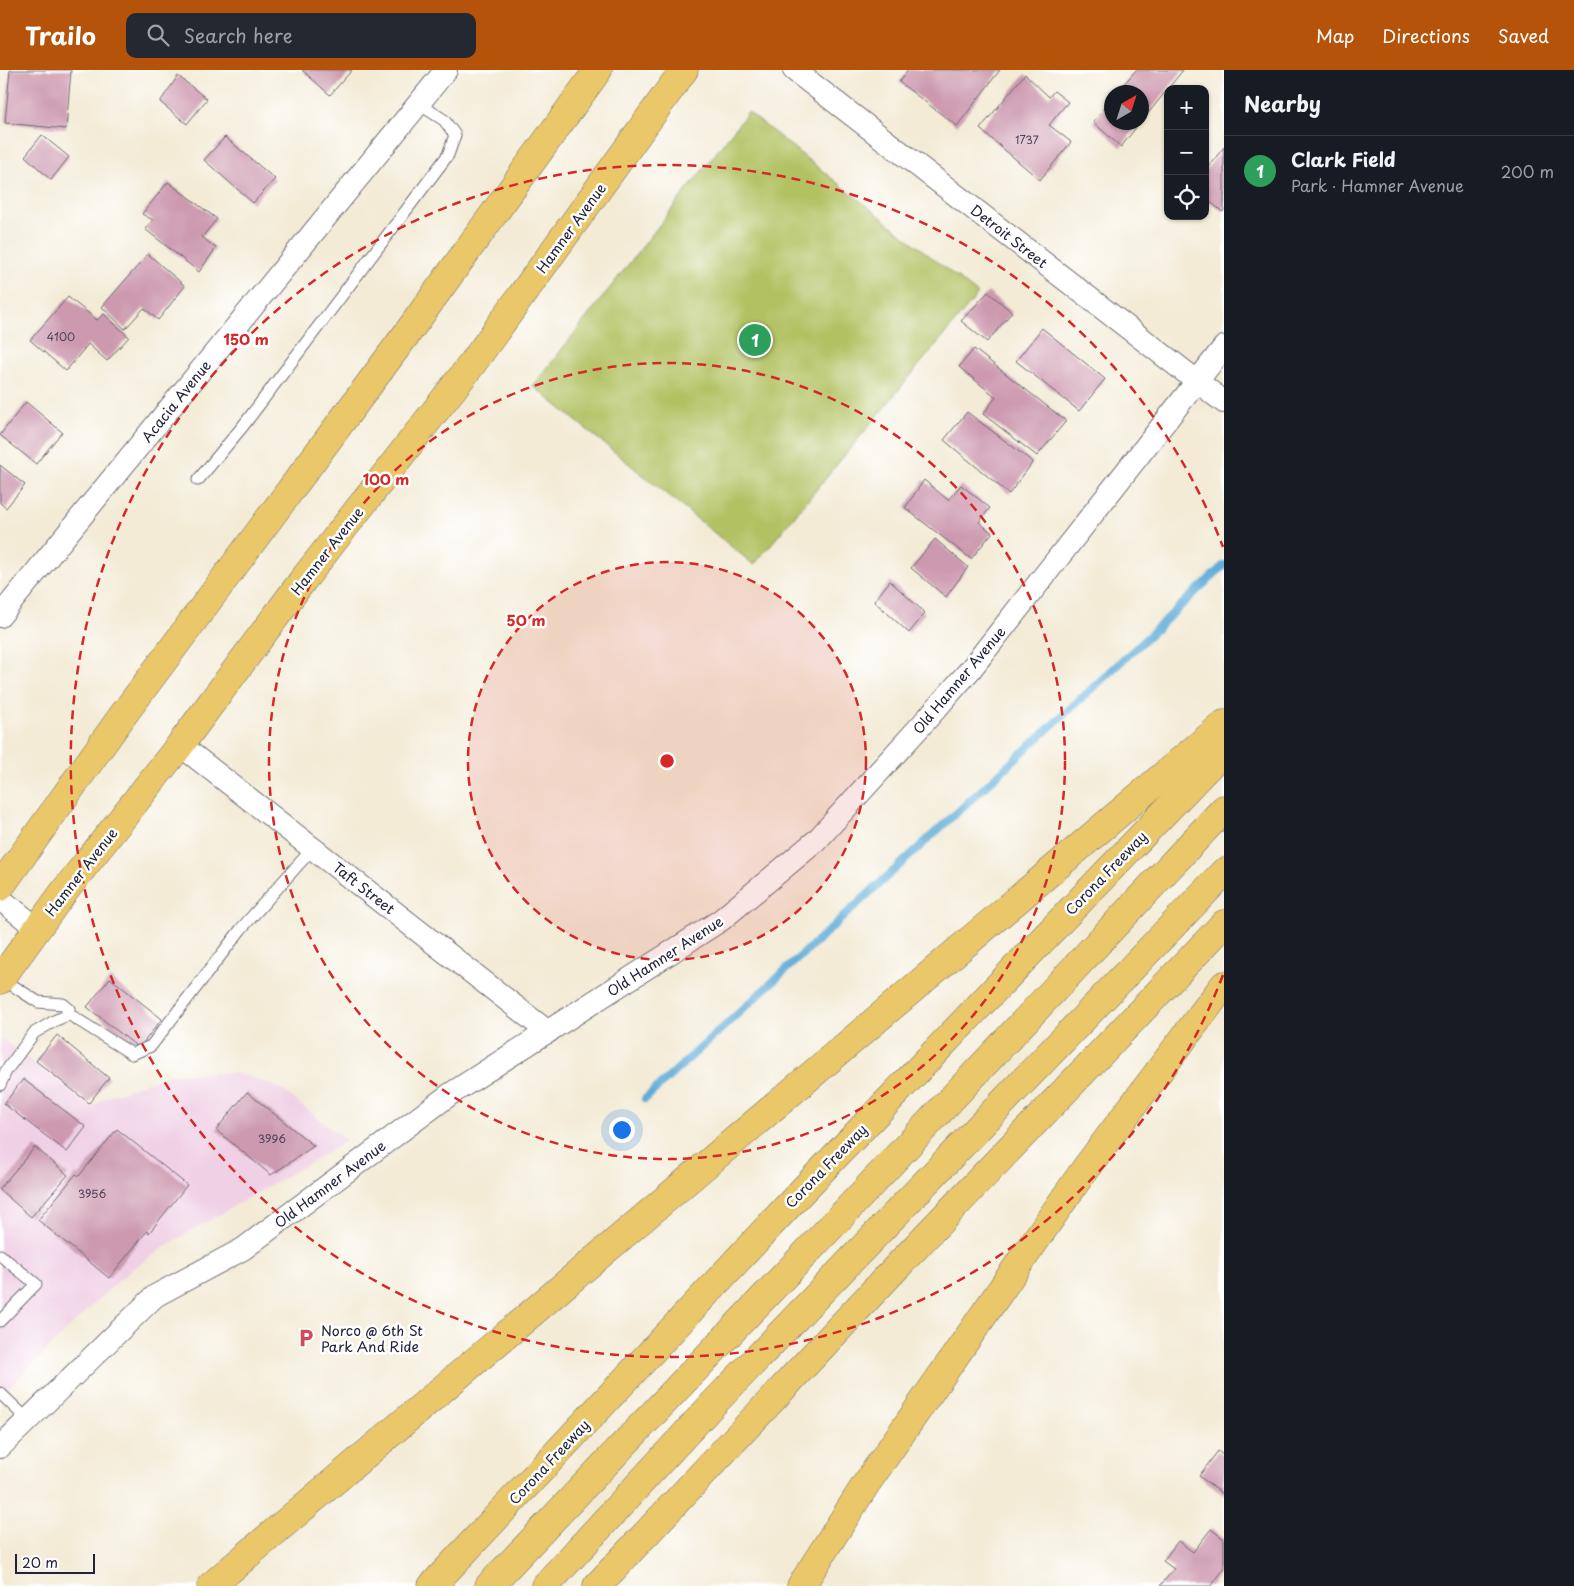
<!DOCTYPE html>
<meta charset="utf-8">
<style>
body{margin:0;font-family:"Playpen Sans",sans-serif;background:#242831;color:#f1f3f6}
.controls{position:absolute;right:15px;top:15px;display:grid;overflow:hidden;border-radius:10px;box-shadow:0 1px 4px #0004}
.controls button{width:45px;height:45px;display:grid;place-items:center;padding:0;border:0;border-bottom:1px solid #363941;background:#171b24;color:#f1f3f6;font:25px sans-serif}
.compass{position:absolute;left:1104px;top:15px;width:45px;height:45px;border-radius:50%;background:#171b24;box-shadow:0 1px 4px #0004;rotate:39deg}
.scale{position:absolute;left:15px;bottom:12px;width:80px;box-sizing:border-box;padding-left:5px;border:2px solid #22223b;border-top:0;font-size:14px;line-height:18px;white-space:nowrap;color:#22223b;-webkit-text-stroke:4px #fff;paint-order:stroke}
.you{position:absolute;left:621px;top:1059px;width:18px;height:18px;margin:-12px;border:4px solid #fff;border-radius:50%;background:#1a73e8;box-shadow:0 0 0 8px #1a73e833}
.badge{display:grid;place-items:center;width:32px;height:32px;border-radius:50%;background:#b45309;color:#fff;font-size:16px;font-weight:700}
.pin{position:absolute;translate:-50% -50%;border:2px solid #fff;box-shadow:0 1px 5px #0006}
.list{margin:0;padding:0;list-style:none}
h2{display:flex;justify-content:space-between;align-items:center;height:65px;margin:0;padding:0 20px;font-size:21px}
h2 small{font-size:16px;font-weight:400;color:#9ea1a6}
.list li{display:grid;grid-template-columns:32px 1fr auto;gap:15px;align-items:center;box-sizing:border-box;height:70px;padding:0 20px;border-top:1px solid #363941}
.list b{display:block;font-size:19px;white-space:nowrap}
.list p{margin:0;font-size:16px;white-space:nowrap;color:#9ea1a6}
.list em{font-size:16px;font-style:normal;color:#9ea1a6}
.icon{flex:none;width:28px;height:28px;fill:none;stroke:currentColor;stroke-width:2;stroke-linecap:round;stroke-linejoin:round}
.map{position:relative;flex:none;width:1224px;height:1516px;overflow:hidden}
header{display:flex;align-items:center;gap:30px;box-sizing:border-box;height:70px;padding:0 25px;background:#b45309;color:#fff}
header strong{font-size:24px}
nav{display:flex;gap:28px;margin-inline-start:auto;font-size:18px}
.search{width:350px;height:45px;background:#242831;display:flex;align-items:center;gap:12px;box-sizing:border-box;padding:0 18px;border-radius:10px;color:#9ea1a6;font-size:19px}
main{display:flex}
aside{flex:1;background:#171b24}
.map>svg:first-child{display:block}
.built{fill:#f0d0e5}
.green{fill:#b2c264;stroke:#6a7250}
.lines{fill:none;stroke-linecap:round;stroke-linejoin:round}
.stream{stroke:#61add9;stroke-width:8}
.building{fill:#cc99af}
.service-casing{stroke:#6b6871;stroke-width:13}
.minor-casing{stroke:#6b6871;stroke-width:24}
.primary-casing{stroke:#6b6871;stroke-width:29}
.motorway-casing{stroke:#6b6871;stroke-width:29}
.service{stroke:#fff;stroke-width:11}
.minor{stroke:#fff;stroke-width:22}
.primary{stroke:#eac769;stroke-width:28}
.motorway{stroke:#eac769;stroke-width:28}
.ring{fill:none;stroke:#d62828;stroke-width:2.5;stroke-dasharray:9 6}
.labels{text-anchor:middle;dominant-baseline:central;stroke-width:5;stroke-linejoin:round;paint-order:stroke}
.number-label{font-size:11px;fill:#4c4058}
.street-label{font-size:14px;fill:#22223b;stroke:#fff}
.poi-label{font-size:14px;fill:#22223b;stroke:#fff;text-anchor:start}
.centre{fill:#d62828;stroke:#fff;stroke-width:2.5}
.ring-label{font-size:15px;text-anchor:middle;font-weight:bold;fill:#d62828;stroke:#fff;stroke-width:5;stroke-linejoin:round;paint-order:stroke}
</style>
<header>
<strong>Trailo</strong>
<div class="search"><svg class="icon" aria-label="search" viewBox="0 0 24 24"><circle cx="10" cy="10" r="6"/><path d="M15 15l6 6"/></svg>Search here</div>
<nav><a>Map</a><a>Directions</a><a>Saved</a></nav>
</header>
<main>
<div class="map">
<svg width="1224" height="1516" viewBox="0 0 1224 1516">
<rect width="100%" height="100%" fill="#fff"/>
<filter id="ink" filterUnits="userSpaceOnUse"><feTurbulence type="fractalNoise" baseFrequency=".02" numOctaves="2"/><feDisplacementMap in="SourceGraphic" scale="10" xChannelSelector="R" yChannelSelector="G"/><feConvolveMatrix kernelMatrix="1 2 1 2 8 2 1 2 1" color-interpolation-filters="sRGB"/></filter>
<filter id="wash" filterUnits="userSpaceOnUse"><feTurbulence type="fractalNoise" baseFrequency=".0096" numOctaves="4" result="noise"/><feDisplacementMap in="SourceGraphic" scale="20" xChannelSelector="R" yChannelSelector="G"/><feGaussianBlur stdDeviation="1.12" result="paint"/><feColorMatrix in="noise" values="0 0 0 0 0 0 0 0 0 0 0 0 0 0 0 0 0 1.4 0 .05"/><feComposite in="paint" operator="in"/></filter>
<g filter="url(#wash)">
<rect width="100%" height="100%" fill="#f3ebd6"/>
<!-- built -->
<polygon class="built" points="2,969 91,1037 105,1028 170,1004 237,1003 280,1018 347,1071 177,1169 132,1199 100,1228 11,1315 0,1329 0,971"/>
<!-- green -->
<polygon class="green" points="748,42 978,224 754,495 533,316"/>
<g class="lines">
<!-- stream -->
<polyline class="stream" points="645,1029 1136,578 1224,495"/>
</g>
<g id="blocks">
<!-- building -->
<g class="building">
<polygon points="10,0 71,0 66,59 5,53"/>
<polygon points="302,0 352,0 330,25"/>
<polygon points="908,0 1000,0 957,56 899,12"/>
<polygon points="1136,0 1183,0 1142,51 1142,22 1117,22"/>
<polygon points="1025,4 1049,27 1054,21 1068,32 1049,55 1071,72 1040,110 980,59"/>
<polygon points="178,6 207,29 187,54 160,32"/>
<polygon points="1112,29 1112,52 1140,52 1121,77 1093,52"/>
<polygon points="42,65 69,87 51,110 25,86"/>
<polygon points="225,67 275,109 253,133 204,90"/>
<polygon points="1224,77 1224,140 1223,142 1205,128 1205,101"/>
<polygon points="168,112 217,149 202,167 216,178 199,202 145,159 153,150 142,144"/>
<polygon points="148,184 185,216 158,250 144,238 125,259 102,237"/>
<polygon points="988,222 1012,242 987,272 961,251"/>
<polygon points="68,227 97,250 104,244 129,267 107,291 88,274 66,301 30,270"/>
<polygon points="1042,258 1105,309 1079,341 1016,291"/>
<polygon points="974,279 1066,351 1037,386 983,344 996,327 959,297"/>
<polygon points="26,332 62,362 36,394 0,365"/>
<polygon points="967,342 1033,392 1009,424 944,370"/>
<polygon points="0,395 25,415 6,438 0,433"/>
<polygon points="924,410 948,430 961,415 990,438 979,452 992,463 971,489 905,438"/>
<polygon points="935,469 968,497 946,527 911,498"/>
<polygon points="890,511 925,543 909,563 874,531"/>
<polygon points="110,908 162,949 139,978 87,937"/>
<polygon points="57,965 109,1008 89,1033 36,991"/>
<polygon points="23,1009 86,1057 67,1082 4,1034"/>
<polygon points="247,1022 314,1076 271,1105 216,1060"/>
<polygon points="117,1059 187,1115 149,1163 147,1161 109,1208 38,1150 76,1104 79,1106"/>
<polygon points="35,1077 68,1105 31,1147 0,1120 0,1118"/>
<polygon points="1218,1381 1224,1386 1224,1425 1199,1406"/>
<polygon points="1211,1459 1224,1469 1224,1499 1211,1516 1160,1516 1174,1499 1163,1491 1178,1471 1193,1482"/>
</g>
</g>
</g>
<g filter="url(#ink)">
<use href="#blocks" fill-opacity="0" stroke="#6b6871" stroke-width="1"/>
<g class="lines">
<!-- service casing -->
<g class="service-casing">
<g id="service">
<polyline points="198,410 243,356 448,85 455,65 444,50 419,34"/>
<polyline points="67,943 132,984 151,976 241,859 313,778"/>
<polyline points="0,1015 6,1001 34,963 56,950 66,946 69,939 63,934 38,932 1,908"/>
<polyline points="0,1185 36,1214 0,1251"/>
<polyline points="0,1323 28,1350"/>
</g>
</g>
<!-- minor casing -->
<g class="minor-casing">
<g id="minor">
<polyline points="794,0 1224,332"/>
<polyline points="0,546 446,0"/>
<polyline points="180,675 548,962"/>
<polyline points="0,829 38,859"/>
<polyline points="0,1377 155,1226 243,1179 449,1025 721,850 817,770 926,650 970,600 1224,277"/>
</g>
</g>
<!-- primary casing -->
<g class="primary-casing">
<g id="primary">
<polyline points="0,817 123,645 411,258 598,0"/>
<polyline points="0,910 63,823 180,675 303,510 472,294 684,0"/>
</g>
</g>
<!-- motorway casing -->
<g class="motorway-casing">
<g id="motorway">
<polyline points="211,1516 1224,654"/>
<polyline points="432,1516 803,1120 1224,680"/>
<polyline points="489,1516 845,1142 1224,739"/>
<polyline points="545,1516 714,1333 1224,802"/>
<polyline points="597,1516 891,1203 1224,854"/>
<polyline points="801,1516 866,1414 1085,1099 1224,915"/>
</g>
</g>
<!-- service -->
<use href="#service" class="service"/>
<!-- minor -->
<use href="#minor" class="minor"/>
<!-- primary -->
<use href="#primary" class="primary"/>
<!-- motorway -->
<use href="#motorway" class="motorway"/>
</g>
</g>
<!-- distance rings -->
<circle cx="667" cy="691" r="199" fill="#d62828" fill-opacity=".12"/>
<g class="ring">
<circle cx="667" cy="691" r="199"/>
<circle cx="667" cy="691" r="398"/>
<path d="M1223 905A596 596 0 1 1 1223 477"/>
</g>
<!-- icons -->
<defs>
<g id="parking-bare" transform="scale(1.5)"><path d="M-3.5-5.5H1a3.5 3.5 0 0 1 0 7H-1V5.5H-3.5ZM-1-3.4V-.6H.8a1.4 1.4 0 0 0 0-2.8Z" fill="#d1495b" stroke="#fff" stroke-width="2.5" paint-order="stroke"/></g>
</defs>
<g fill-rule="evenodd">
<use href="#parking-bare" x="306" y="1268"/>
</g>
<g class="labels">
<!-- number labels -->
<g class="number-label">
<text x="1027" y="69">1737</text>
<text x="61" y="266">4100</text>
<text x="272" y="1068">3996</text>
<text x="92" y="1123">3956</text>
</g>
<!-- street labels -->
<g class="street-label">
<text transform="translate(571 158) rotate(-54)">Hamner Avenue</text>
<text transform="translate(1009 166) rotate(38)">Detroit Street</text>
<text transform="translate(176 331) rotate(-51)">Acacia Avenue</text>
<text transform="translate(327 481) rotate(-52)">Hamner Avenue</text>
<text transform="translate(959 610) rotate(-50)">Old Hamner Avenue</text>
<text transform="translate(81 802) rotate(-52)">Hamner Avenue</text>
<text transform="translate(1106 803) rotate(-46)">Corona Freeway</text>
<text transform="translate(364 818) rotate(38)">Taft Street</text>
<text transform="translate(665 886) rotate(-33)">Old Hamner Avenue</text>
<text transform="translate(826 1096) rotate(-46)">Corona Freeway</text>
<text transform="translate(330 1114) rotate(-37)">Old Hamner Avenue</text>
<text transform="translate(549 1392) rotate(-47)">Corona Freeway</text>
</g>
<!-- poi labels -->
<g class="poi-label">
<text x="321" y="1260">Norco @ 6th St<tspan x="321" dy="16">Park And Ride</tspan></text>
</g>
</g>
<circle cx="667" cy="691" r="8" class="centre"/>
<g class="ring-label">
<text x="246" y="275">150 m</text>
<text x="386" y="415">100 m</text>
<text x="526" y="556">50 m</text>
</g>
</svg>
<div class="controls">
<button>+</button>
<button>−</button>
<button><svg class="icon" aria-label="locate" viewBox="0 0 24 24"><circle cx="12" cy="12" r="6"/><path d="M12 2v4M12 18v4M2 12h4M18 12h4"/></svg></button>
</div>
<svg class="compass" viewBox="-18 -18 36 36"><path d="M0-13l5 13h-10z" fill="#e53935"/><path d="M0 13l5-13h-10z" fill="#9ea1a6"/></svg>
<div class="scale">20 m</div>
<div class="you"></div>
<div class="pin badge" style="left:755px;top:270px;background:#2e9e5b">1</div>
</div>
<aside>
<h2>Nearby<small></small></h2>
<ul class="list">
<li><span class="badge" style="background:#2e9e5b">1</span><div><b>Clark Field</b><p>Park · Hamner Avenue</p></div><em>200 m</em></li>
</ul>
</aside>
</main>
